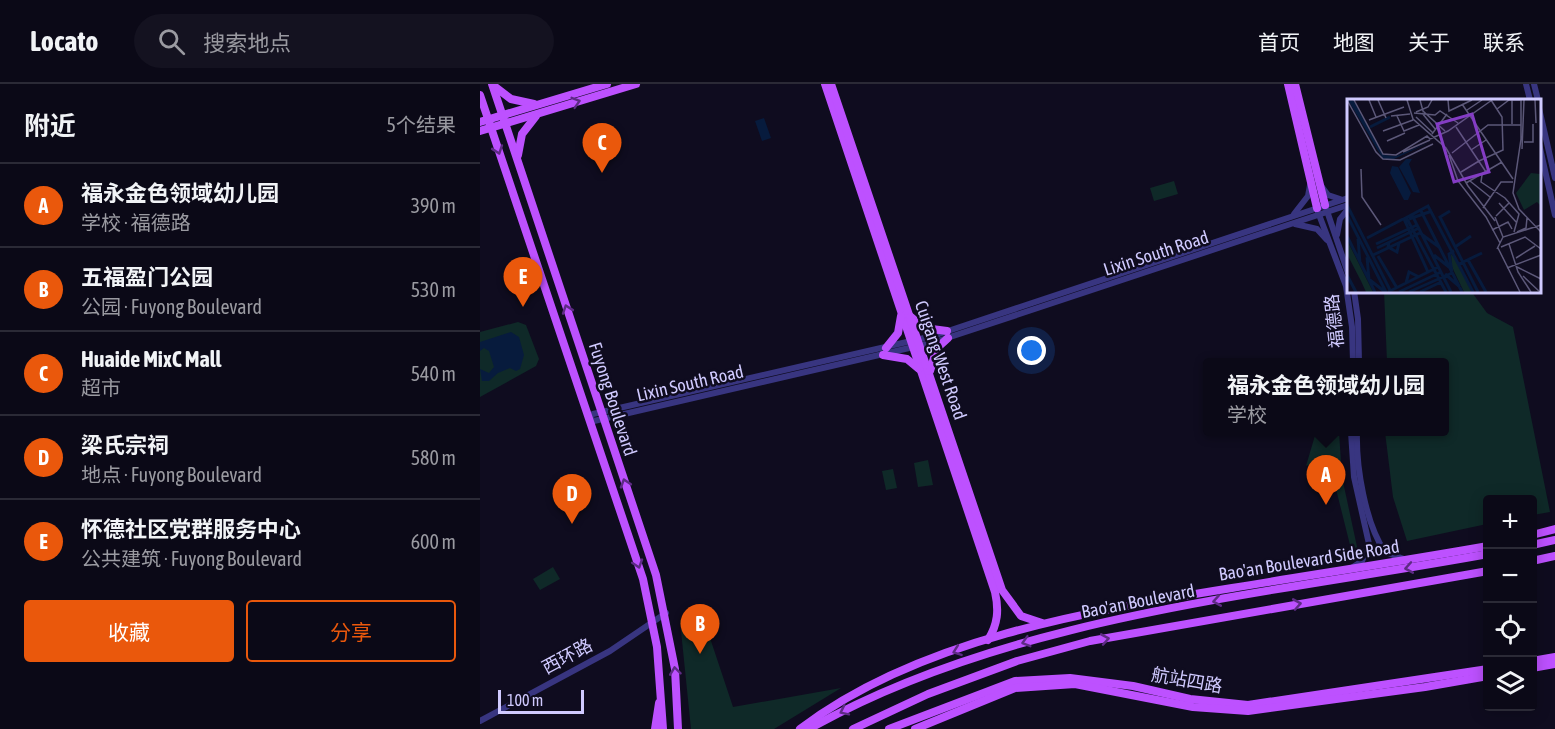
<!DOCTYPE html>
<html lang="zh">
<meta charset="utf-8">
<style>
body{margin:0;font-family:"Asap Condensed","Noto Sans SC",sans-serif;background:#141220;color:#f1f3f6}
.controls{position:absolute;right:18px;bottom:18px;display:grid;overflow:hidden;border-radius:6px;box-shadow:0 3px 15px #0003}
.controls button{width:54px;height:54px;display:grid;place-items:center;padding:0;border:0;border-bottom:2px solid #2b2a36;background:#0b0917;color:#f1f3f6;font:30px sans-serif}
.scale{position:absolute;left:18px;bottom:15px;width:86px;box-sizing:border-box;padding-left:6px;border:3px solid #d0caff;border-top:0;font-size:16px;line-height:21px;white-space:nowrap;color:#d0caff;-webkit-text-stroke:4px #0f0c1f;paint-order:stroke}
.you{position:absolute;left:552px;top:267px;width:21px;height:21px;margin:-15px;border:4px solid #fff;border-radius:50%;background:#1a73e8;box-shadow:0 0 0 9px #1a73e833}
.badge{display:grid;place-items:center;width:39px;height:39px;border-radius:50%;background:#ea580c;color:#fff;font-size:20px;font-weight:700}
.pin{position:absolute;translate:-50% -50px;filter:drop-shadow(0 2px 3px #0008)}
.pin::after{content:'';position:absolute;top:32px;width:21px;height:18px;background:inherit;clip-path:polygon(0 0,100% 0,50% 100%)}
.popup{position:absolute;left:723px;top:274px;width:246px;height:78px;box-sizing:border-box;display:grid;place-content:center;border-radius:6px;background:#0b0917;filter:drop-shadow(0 2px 4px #0005);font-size:20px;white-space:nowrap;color:#9a9aa1}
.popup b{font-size:22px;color:#f1f3f6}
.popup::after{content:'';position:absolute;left:50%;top:100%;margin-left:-12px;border:12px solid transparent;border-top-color:#0b0917}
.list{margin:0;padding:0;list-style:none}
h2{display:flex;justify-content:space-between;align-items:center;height:78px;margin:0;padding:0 24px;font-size:26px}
h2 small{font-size:20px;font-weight:400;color:#9a9aa1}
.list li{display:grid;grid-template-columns:39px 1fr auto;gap:18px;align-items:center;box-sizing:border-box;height:84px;padding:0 24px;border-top:2px solid #2b2a36}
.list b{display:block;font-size:22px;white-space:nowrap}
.list p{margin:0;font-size:20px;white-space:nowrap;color:#9a9aa1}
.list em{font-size:20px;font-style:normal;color:#9a9aa1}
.actions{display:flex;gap:12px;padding:18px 24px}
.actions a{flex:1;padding:14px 0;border:2px solid #ea580c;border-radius:6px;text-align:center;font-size:21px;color:#ea580c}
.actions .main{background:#ea580c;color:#fff}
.icon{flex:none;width:33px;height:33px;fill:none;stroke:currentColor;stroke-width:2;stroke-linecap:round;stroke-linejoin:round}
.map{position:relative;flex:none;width:1075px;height:645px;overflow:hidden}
header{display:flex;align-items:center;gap:36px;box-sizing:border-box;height:84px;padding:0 30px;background:#0b0917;border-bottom:2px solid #2b2a36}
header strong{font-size:28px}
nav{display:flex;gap:33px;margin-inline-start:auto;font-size:21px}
.search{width:420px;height:54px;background:#141220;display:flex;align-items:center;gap:15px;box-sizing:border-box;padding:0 21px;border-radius:33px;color:#9a9aa1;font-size:22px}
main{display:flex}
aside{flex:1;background:#0b0917}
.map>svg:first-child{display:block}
.green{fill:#0f2928}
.water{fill:#071b3d}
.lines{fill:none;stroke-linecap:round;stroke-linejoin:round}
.minor{stroke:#383580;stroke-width:6}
.major{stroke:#bd51ff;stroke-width:8}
.oneway{stroke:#5d2b84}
.labels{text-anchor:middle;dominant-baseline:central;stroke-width:5;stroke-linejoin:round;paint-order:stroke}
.street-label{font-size:18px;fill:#d0caff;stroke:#0f0c1f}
.inset-river{fill:none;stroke:#071b3d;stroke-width:3}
.inset-road{fill:none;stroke:#5c5879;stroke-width:1.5}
.view{fill:#843cc5;fill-opacity:0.15;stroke:#843cc5;stroke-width:3}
.inset-edge{fill:none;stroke:#d0caff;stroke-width:3}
</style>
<header>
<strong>Locato</strong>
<div class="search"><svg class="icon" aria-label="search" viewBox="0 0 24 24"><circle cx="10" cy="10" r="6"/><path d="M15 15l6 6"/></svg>搜索地点</div>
<nav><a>首页</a><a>地图</a><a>关于</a><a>联系</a></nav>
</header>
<main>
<aside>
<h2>附近<small>5个结果</small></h2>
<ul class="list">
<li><span class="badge">A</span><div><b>福永金色领域幼儿园</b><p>学校 · 福德路</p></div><em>390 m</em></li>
<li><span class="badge">B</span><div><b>五福盈门公园</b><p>公园 · Fuyong Boulevard</p></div><em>530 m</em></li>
<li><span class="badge">C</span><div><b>Huaide MixC Mall</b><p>超市</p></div><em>540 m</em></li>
<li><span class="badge">D</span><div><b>梁氏宗祠</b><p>地点 · Fuyong Boulevard</p></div><em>580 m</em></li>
<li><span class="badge">E</span><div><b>怀德社区党群服务中心</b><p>公共建筑 · Fuyong Boulevard</p></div><em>600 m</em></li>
</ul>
<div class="actions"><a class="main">收藏</a><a>分享</a></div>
</aside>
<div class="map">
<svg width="1075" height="645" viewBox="0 0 1075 645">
<rect width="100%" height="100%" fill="#0f0c1f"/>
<!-- green -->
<g class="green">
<polygon points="694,97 698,110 674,117 670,104"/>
<polygon points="904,207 991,207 1007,229 1033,243 1070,428 1053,431 1052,416 1008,416 1007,440 927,457 913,413 905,348 964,348 964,278 907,278"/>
<polygon points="38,238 46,241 59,275 56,282 0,313 0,248"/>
<polygon points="836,348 859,348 862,393 879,472 873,473 856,405 828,381 826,382"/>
<polygon points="448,376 453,401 438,403 434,379"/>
<polygon points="413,385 417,404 406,406 402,387"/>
<polygon points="73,483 80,495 60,506 53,495"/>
<polygon points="220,524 253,623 361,604 294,645 211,645 200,537 207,527"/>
</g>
<!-- water -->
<g class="water">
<polygon points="284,34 291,54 282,57 275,37"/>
<polygon points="31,248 39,253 44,271 40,285 36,287 30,284 18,289 9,297 2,297 0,285 9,289 14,283 9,267 4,264 0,267 0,258"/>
</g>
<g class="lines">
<!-- minor -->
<g class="minor">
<polyline points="1046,0 1050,16"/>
<polyline points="1054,0 1058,16"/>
<polyline points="1058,20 1075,94"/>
<polyline points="1058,55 1075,131"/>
<polyline points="842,103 848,111 860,115"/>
<polyline points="846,124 868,189"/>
<polyline points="838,128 866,202 872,243 873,278"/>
<polyline points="814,130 828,112 830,101"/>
<polyline points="815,140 837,145 847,156"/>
<polyline points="857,151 860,135 868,125"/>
<polyline points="874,207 878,235 879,278"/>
<polyline points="109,334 113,330 453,252 868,114"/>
<polyline points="109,334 114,337 455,258 868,121"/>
<polyline points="871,348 874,393 889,460 882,477 873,483"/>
<path d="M 877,348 C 876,382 885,439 905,468 L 924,475"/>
<polyline points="0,637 130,567 186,529"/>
</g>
<!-- major -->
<g class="major">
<polyline points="12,0 176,491 195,585 198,645"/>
<path d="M 345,0 L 515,508 C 519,526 518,540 508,556"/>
<polyline points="351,0 522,506 541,532 562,539"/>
<polyline points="808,0 837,124"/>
<polyline points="815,0 845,121"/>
<polyline points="14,2 31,15 54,20"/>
<polyline points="0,11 163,495 177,563 183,645"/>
<polyline points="0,38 127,0"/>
<polyline points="0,47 156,0"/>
<polyline points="38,71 42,50 56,32"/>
<polyline points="431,233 444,244 467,247"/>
<polyline points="406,264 418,249 421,232"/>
<polyline points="403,271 427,275 439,285"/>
<polyline points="450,287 457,264 468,254"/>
<polyline points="1052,451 1075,445"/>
<polyline points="1052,461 1075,456"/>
<polyline points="1052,477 1075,472"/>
<polyline points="1052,577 1075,573"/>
<polyline points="1052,584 1075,580"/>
<polyline points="175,645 179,619"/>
<path d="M 320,645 C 438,555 609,527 752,504 C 837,490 923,477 1008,462"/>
<path d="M 329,645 C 529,532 784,511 1008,470"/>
<polyline points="373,645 448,610 537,577 610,557 1008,487"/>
<polyline points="409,645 535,597 590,594 653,602 710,615 768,621 1008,585"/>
<polyline points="435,645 535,604 595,600 713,623 768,627 945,603 1008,592"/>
</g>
</g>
<!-- one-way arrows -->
<defs><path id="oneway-chevron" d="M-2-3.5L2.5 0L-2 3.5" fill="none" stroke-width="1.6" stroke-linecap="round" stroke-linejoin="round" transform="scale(1.5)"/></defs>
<g class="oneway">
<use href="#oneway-chevron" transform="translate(96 18) rotate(-17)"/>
<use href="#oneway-chevron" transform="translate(18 66) rotate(71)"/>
<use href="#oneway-chevron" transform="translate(87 225) rotate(-109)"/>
<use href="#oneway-chevron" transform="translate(145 399) rotate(-108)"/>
<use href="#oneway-chevron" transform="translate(158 480) rotate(72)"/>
<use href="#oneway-chevron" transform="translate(929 484) rotate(170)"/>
<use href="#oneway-chevron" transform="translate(737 517) rotate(170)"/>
<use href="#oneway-chevron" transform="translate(817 520) rotate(-10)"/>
<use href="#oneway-chevron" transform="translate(625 555) rotate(-10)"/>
<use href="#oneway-chevron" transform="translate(546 558) rotate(164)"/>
<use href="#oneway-chevron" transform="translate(477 567) rotate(160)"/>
<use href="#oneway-chevron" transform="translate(195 587) rotate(-97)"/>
<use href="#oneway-chevron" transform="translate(364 627) rotate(154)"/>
</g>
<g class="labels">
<!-- street labels -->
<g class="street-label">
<text transform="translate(676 169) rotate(-18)">Lixin South Road</text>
<text transform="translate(854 237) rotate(-96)">福德路</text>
<text transform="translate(461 276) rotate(71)">Cuigang West Road</text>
<text transform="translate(210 299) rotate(-13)">Lixin South Road</text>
<text transform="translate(133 315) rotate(72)">Fuyong Boulevard</text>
<text transform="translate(829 476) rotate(-9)">Bao'an Boulevard Side Road</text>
<text transform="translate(658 517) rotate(-11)">Bao'an Boulevard</text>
<text transform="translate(87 572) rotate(-28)">西环路</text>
<text transform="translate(707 596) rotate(10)">航站四路</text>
</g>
</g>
<!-- overview -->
<g transform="translate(867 15)">
<rect width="194" height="194" fill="#0f0c1f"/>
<path d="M 184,74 L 193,75 L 193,106 L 190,103 L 177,111 L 169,94 ZM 0,141 L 26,193 L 19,193 L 14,182 L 0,155 ZM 104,155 L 107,158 L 125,193 L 117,193 L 105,168 Z" fill="#0f2928"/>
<path d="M 1,1 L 7,2 L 37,56 L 49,57 L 83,43 L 47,60 L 36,60 ZM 59,60 L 65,60 L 62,65 L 73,94 L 66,93 L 52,68 ZM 45,67 L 51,68 L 64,94 L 61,101 L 57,101 L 43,74 Z" fill="#071b3d"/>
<path class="inset-river" d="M 23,28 L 43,18M 0,106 L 44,193M 73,110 L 115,193M 103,112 L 93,118 L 131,193M 0,116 L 39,193M 65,116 L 104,193M 59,118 L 99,193M 62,120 L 85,112M 0,137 L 28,193M 20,139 L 56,120M 11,140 L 13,164M 42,144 L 41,148 L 50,153 L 52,144M 29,145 L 70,126M 108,148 L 124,137M 30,149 L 72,129M 104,153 L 107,152 L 102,155 L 105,173M 26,156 L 73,134 L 92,148M 87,156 L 102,168M 31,157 L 50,189M 20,158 L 22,181M 121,161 L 139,193M 112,165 L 135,154M 81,173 L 57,120 L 81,107 L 126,193M 98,175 L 113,188M 0,176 L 9,193M 23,181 L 38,193M 59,184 L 62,173 L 72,178M 41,193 L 91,168M 52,193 L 94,173M 62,193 L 105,174M 73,193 L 94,183"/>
<path class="inset-road" d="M 0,1 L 29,53 L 36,60 L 53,61 L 86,45M 7,1 L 36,55 L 49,56 L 80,37 L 83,40M 22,1 L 29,18M 31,1 L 39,19M 60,1 L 66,20 L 99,49 L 121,87 L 148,122M 73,1 L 76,12 L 98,32M 101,1 L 102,12 L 125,1M 165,1 L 165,25M 174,1 L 174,40 L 166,94 L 172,110 L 194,133M 188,1 L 189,24M 115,5 L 166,80M 150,10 L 162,1 L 173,1M 120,11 L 135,1M 69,13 L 81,8 L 85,1M 67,14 L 88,16 L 93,12 L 111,24M 75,14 L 89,31M 44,17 L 63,15M 50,17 L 57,32 L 72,26M 69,18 L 86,34M 22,21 L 57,8M 109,28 L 139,73M 36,32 L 66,21M 85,35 L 100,15M 83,40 L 101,32 L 145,1M 40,42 L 58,34M 177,43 L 186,43 L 186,25M 175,50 L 177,1M 124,51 L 139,41M 56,53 L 83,41M 105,54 L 141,26 L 174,26M 102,56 L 111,82 L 139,118 L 153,144M 132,62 L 156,51 L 155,18 L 144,1M 14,70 L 15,98 L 34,126M 114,73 L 132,62M 135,76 L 134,83 L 158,99 L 172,115 L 167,133M 123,82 L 143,98M 119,84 L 155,63M 152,104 L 170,124M 136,109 L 154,83 L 166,83M 149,117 L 162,104M 148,118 L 156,138M 145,131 L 161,123 L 165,130M 170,133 L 179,129 L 180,119M 162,145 L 171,173 L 184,193M 154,148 L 178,138 L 194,150M 151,149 L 173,193M 150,150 L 156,138 L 194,126M 169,159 L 188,147M 170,168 L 194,180M 160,169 L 194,156M 176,177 L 193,193"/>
<path class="view" d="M 125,15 L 142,73 L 107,83 L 90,25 Z"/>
<rect width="194" height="194" class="inset-edge"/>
</g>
</svg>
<div class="controls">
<button>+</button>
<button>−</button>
<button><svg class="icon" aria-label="locate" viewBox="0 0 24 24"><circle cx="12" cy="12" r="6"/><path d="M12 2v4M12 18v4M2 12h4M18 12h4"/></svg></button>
<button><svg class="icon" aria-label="layers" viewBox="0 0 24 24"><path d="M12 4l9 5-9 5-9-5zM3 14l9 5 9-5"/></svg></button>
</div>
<div class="scale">100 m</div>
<div class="you"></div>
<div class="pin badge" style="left:846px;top:421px">A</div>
<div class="popup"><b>福永金色领域幼儿园</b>学校</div>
<div class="pin badge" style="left:220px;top:570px">B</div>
<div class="pin badge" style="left:122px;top:89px">C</div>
<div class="pin badge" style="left:92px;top:440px">D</div>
<div class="pin badge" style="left:43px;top:223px">E</div>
</div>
</main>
